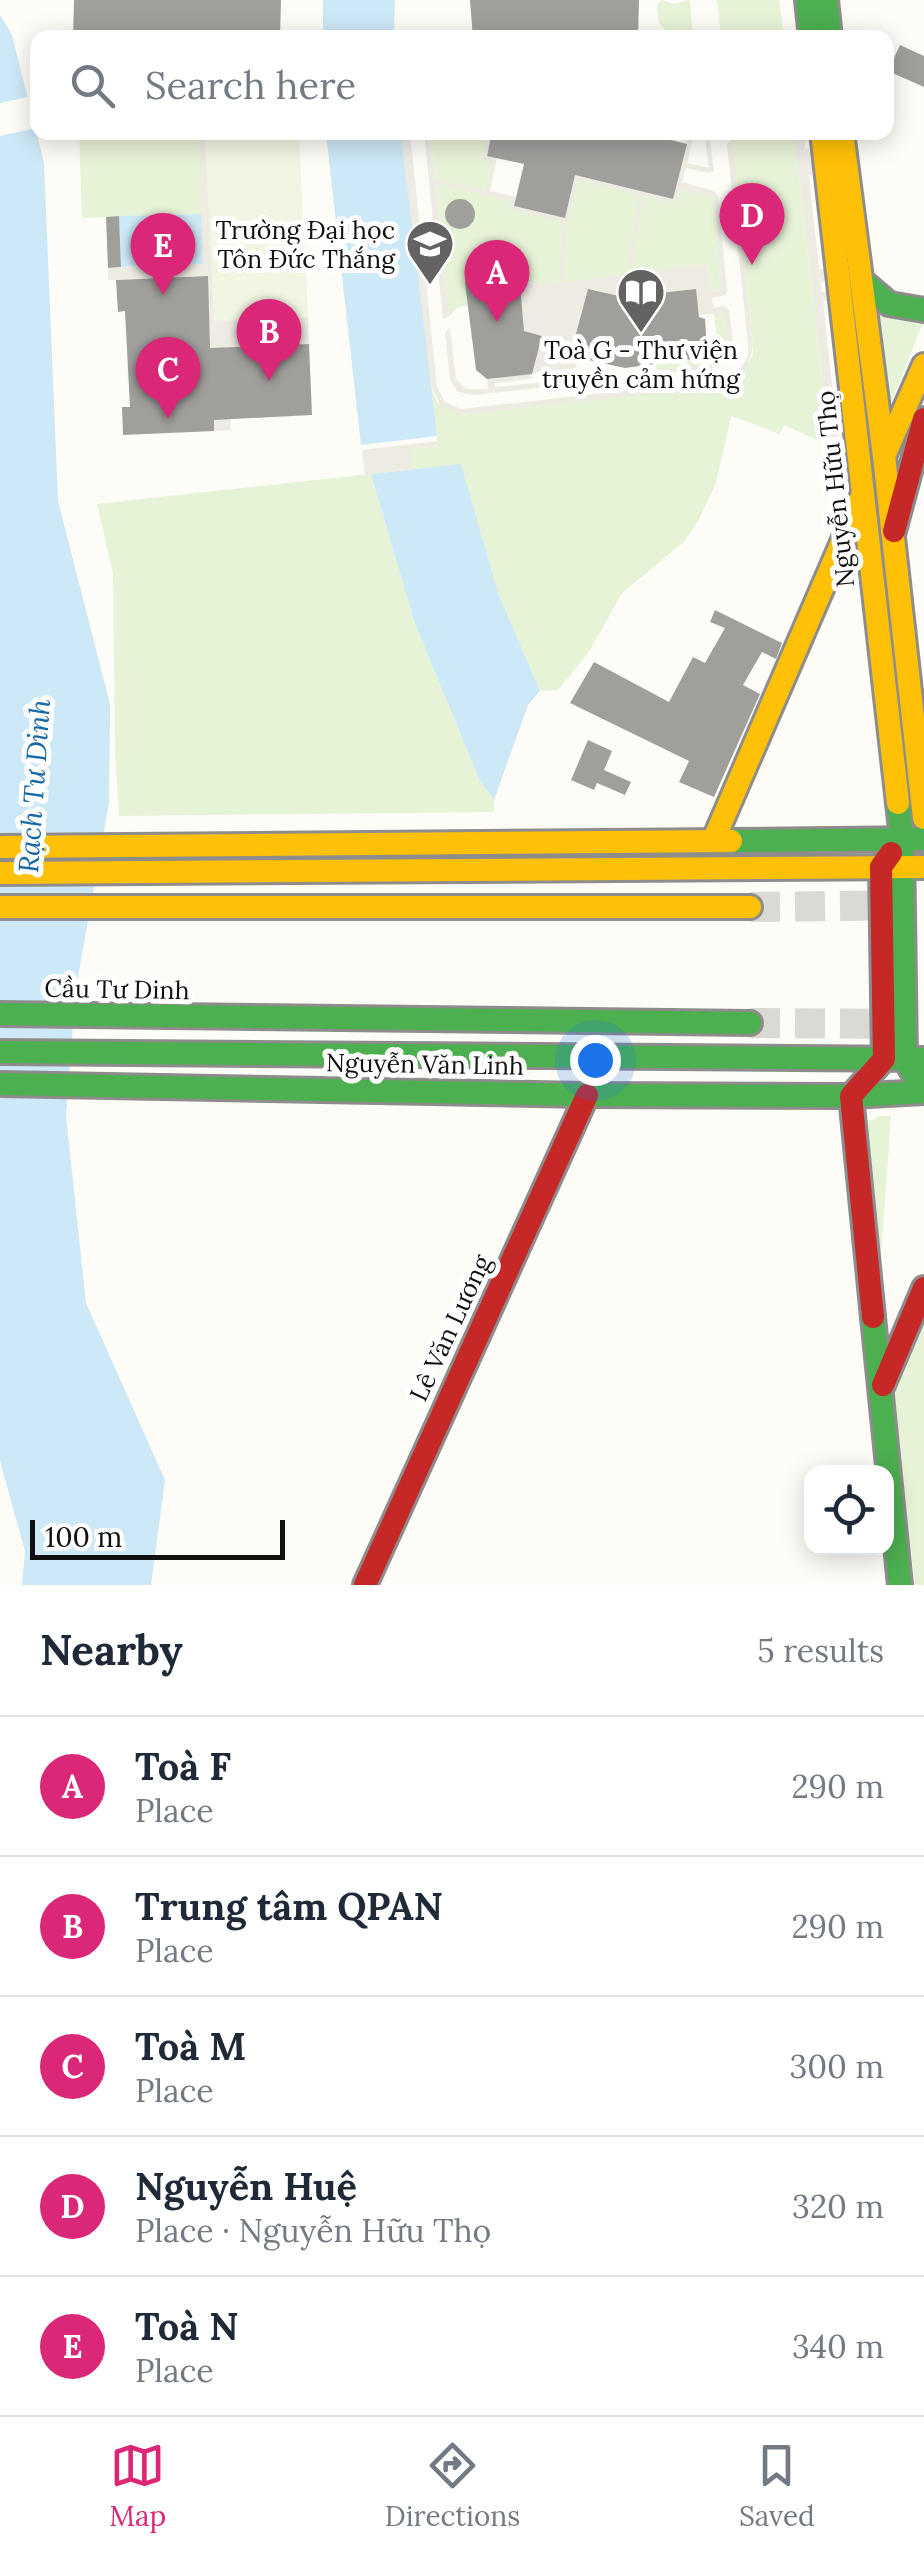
<!DOCTYPE html>
<meta charset="utf-8">
<style>
body{margin:0;font-family:Lora,serif;background:#f2f2f3;color:#1f2937}
.controls{position:absolute;right:30px;bottom:30px;display:grid;overflow:hidden;border-radius:20px;box-shadow:0 5px 25px #0003}
.controls button{width:90px;height:90px;display:grid;place-items:center;padding:0;border:0;border-bottom:2px solid #e0e1e3;background:#fff;color:#1f2937;font:50px sans-serif}
.scale{position:absolute;left:30px;bottom:25px;width:255px;box-sizing:border-box;padding-left:10px;border:5px solid #111;border-top:0;font-size:28px;line-height:35px;white-space:nowrap;color:#111;-webkit-text-stroke:8px #fff;paint-order:stroke}
.you{position:absolute;left:595px;top:1060px;width:35px;height:35px;margin:-25px;border:8px solid #fff;border-radius:50%;background:#1a73e8;box-shadow:0 0 0 15px #1a73e833}
.badge{display:grid;place-items:center;width:65px;height:65px;border-radius:50%;background:#db2777;color:#fff;font-size:32px;font-weight:700}
.pin{position:absolute;translate:-50% -82px;filter:drop-shadow(0 2px 5px #0008)}
.pin::after{content:'';position:absolute;top:52px;width:35px;height:30px;background:inherit;clip-path:polygon(0 0,100% 0,50% 100%)}
.list{margin:0;padding:0;list-style:none}
h2{display:flex;justify-content:space-between;align-items:center;height:130px;margin:0;padding:0 40px;font-size:42px}
h2 small{font-size:32px;font-weight:400;color:#747a83}
.list li{display:grid;grid-template-columns:65px 1fr auto;gap:30px;align-items:center;box-sizing:border-box;height:140px;padding:0 40px;border-top:2px solid #e0e1e3}
.list b{display:block;font-size:38px;white-space:nowrap}
.list p{margin:0;font-size:32px;white-space:nowrap;color:#747a83}
.list em{font-size:32px;font-style:normal;color:#747a83}
.icon{flex:none;width:55px;height:55px;fill:none;stroke:currentColor;stroke-width:2;stroke-linecap:round;stroke-linejoin:round}
.map{position:relative;flex:none;width:924px;height:1585px;overflow:hidden}
.search{position:absolute;background:#fff;box-shadow:0 5px 25px #0003;left:30px;right:30px;top:30px;height:110px;display:flex;align-items:center;gap:25px;box-sizing:border-box;padding:0 35px;border-radius:20px;color:#747a83;font-size:38px}
.sheet{height:830px;background:#fff}
nav{display:flex;justify-content:space-around;align-items:center;box-sizing:border-box;height:140px;border-top:2px solid #e0e1e3;background:#fff;font-size:28px;color:#747a83}
nav a{display:grid;justify-items:center;gap:5px}
nav .on{color:#db2777}
.map>svg:first-child{display:block}
.green{fill:#e7f3d7}
.pitch{fill:#f0f6e1}
.plaza{fill:#edebe2;fill-rule:evenodd}
.water{fill:#cde8f7}
.pier{fill:#fdfcf7}
.building{fill:#a19f9c}
.lines{fill:none;stroke-linecap:round;stroke-linejoin:round}
.highway-tunnel{stroke:#dad9d4;stroke-width:30;stroke-dasharray:30 15;stroke-linecap:butt}
.fast-casing{stroke:#8e8d8b;stroke-width:28}
.slow-casing{stroke:#8e8d8b;stroke-width:28}
.jam-casing{stroke:#8e8d8b;stroke-width:28}
.fast{stroke:#4caf50;stroke-width:22}
.slow{stroke:#ffc107;stroke-width:22}
.jam{stroke:#c62828;stroke-width:22}
.labels{text-anchor:middle;dominant-baseline:central;stroke-width:10;stroke-linejoin:round;paint-order:stroke}
.poi-label{font-size:25px;fill:#111;stroke:#fff;text-anchor:end}
.street-label{font-size:25px;fill:#111;stroke:#fff}
.water-label{font-size:28px;font-style:italic;fill:#1768a6;stroke:#fff}
</style>
<div class="map">
<svg width="924" height="1585" viewBox="0 0 924 1585">
<rect width="100%" height="100%" fill="#fdfcf7"/>
<!-- green -->
<g class="green">
<polygon points="662,0 673,4 690,0 693,37 672,37 659,23 657,4"/>
<polygon points="717,0 779,0 784,37 721,37"/>
<polygon points="79,133 198,133 201,214 82,218"/>
<polygon points="430,133 488,133 482,158 492,161 485,190 435,179"/>
<polygon points="773,133 794,133 829,437 820,441 784,425 780,434 731,416 716,483 698,521 684,542 622,593 589,652 558,690 540,691 498,593 413,469 410,449 438,445 430,383 437,402 461,415 731,383 753,356 753,347 733,142 741,136"/>
<polygon points="578,179 676,204 680,189 713,197 721,290 711,291 707,264 541,285 521,280 520,284 471,272 465,283 468,306 458,307 449,316 436,184 511,201 510,208 567,222"/>
<polygon points="877,308 924,320 890,406"/>
<polygon points="723,312 729,350 723,362 657,371 656,364 702,357 709,348 718,347 714,313"/>
<polygon points="371,474 414,621 479,779 494,800 494,812 119,816 115,750 113,573 97,504"/>
<polygon points="881,1116 891,1116 880,1269 866,1132 870,1121"/>
<polygon points="924,1312 924,1585 915,1585 893,1395"/>
</g>
<!-- pitch -->
<polygon class="pitch" points="205,133 299,133 308,317 214,322"/>
<!-- plaza -->
<g class="plaza">
<polygon points="198,133 205,133 214,321 308,317 309,344 227,348 231,430 214,431 207,276 108,280 108,268 202,264"/>
<polygon points="401,133 410,133 437,387 445,402 461,409 722,380 739,372 748,355 748,345 727,144 736,133 773,133 741,136 733,142 753,347 746,373 724,385 461,415 441,406 430,383"/>
<path d="M 424,133 L 430,133 L 435,179 L 485,190 L 492,162 L 482,159 L 488,133 L 492,133 L 487,155 L 497,158 L 490,191 L 516,197 L 514,206 L 564,218 L 575,175 L 673,199 L 689,133 L 694,133 L 687,163 L 709,168 L 704,133 L 709,133 L 714,171 L 708,173 L 686,168 L 682,182 L 714,191 L 718,196 L 727,291 L 725,295 L 712,298 L 713,308 L 724,306 L 729,310 L 734,351 L 730,361 L 719,367 L 630,378 L 629,374 L 723,362 L 729,350 L 723,313 L 699,315 L 696,292 L 693,290 L 624,297 L 592,289 L 587,292 L 571,351 L 578,358 L 576,368 L 532,373 L 532,379 L 495,383 L 495,387 L 617,375 L 620,379 L 474,395 L 458,392 L 450,380 L 445,333 L 450,327 L 456,379 L 466,389 L 488,389 L 487,379 L 532,373 L 541,336 L 524,331 L 520,280 L 541,285 L 558,283 L 564,223 L 510,209 L 510,201 L 436,184 L 449,316 L 443,319 ZM 578,180 L 639,195 L 627,274 L 562,282 L 567,223 ZM 681,189 L 713,197 L 721,290 L 711,291 L 707,264 L 631,273 L 643,196 L 676,204 Z"/>
<polygon points="794,133 813,133 814,139 805,141 805,149 815,149 817,174 809,175 819,269 828,269 829,280 820,282 822,292 830,291 831,300 823,301 834,403 842,403 845,436 829,437"/>
<polygon points="438,441 438,445 411,449 413,469 365,475 362,450"/>
</g>
<!-- water -->
<g class="water">
<polygon points="323,0 395,0 394,37 323,37"/>
<polygon points="0,15 12,35 44,163 58,501 110,704 109,803 76,988 66,1116 86,1303 165,1480 151,1585 22,1585 25,1551 0,1461"/>
<polygon points="326,133 401,133 437,436 361,445"/>
<polygon points="201,214 203,264 121,267 119,216"/>
<polygon points="461,464 498,593 540,691 528,705 494,800 479,779 414,621 371,474"/>
</g>
<!-- pier -->
<polygon class="pier" points="32,96 37,128 0,136 0,103"/>
<!-- building -->
<g class="building">
<polygon points="74,0 281,0 280,38 73,38"/>
<polygon points="470,0 639,0 638,38 473,38"/>
<polygon points="900,45 924,56 924,87 888,71"/>
<polygon points="492,132 639,132 687,144 673,199 575,175 565,218 514,206 524,164 487,156"/>
<circle cx="460" cy="214" r="15"/>
<polygon points="119,216 121,267 108,268 106,217"/>
<polygon points="475,272 520,284 524,331 542,336 532,374 487,379 476,370 465,283 467,275"/>
<polygon points="208,276 210,348 309,344 312,415 214,420 214,431 123,435 122,407 130,407 125,311 118,312 116,280"/>
<polygon points="588,289 624,297 696,289 699,317 705,319 707,352 699,358 625,368 570,356"/>
<polygon points="715,610 782,643 776,659 762,652 743,685 760,694 714,797 679,782 689,761 570,703 594,662 669,702 693,657 705,663 725,628 710,622"/>
<polygon points="588,740 612,751 604,770 631,782 625,795 597,783 594,790 571,780"/>
</g>
<g class="lines">
<!-- highway-tunnel -->
<g class="highway-tunnel">
<polyline points="750,907 924,905"/>
<polyline points="750,1023 924,1024"/>
</g>
<!-- fast casing -->
<g class="fast-casing">
<g id="fast">
<polyline points="807,0 811,38"/>
<polyline points="826,0 830,38"/>
<polyline points="861,280 889,304 924,310"/>
<polyline points="898,803 902,839 905,1059 924,1092"/>
<polyline points="731,841 924,839"/>
<polyline points="0,1014 750,1023"/>
<polyline points="0,1052 924,1059"/>
<polyline points="0,1084 587,1095 851,1096 924,1092"/>
<polyline points="873,1317 900,1585"/>
</g>
</g>
<!-- slow casing -->
<g class="slow-casing">
<g id="slow">
<polyline points="822,132 898,803"/>
<polyline points="842,132 884,456 924,818"/>
<polyline points="884,456 924,365"/>
<polyline points="714,839 863,494"/>
<polyline points="0,847 731,841"/>
<polyline points="0,873 924,867"/>
<polyline points="0,907 750,907"/>
</g>
</g>
<!-- jam casing -->
<g class="jam-casing">
<g id="jam">
<polyline points="894,531 924,419"/>
<polyline points="873,1317 851,1096 884,1059 881,867 891,853"/>
<polyline points="883,1385 924,1288"/>
<polyline points="365,1585 587,1095"/>
</g>
</g>
<!-- fast -->
<use href="#fast" class="fast"/>
<!-- slow -->
<use href="#slow" class="slow"/>
<!-- jam -->
<use href="#jam" class="jam"/>
</g>
<!-- icons -->
<defs>
<g id="university-pin" transform="scale(2.5)"><path d="M0 17L-7.5 6A9.5 9.5 0 1 1 7.5 6Z" fill="#646362" stroke="#fff"/><path d="M0-5L7-2L0 1L-7-2ZM-4 1L0 2.5L4 1V4Q0 6-4 4Z" fill="#fff"/></g>
<g id="library-pin" transform="scale(2.5)"><path d="M0 17L-7.5 6A9.5 9.5 0 1 1 7.5 6Z" fill="#646362" stroke="#fff"/><path d="M-6-4Q-3-5.5-.7-3.5V5Q-3 3-6 4ZM6-4Q3-5.5 .7-3.5V5Q3 3 6 4Z" fill="#fff"/></g>
</defs>
<g fill-rule="evenodd">
<use href="#university-pin" x="430" y="244"/>
<use href="#library-pin" x="641" y="292"/>
</g>
<g class="labels">
<!-- poi labels -->
<g class="poi-label">
<text x="395" y="230">Trường Đại học<tspan x="395" dy="29">Tôn Đức Thắng</tspan></text>
<text x="641" y="350" text-anchor="middle">Toà G - Thư viện<tspan x="641" dy="29">truyền cảm hứng</tspan></text>
</g>
<!-- street labels -->
<g class="street-label">
<text transform="translate(835 489) rotate(-96)">Nguyễn Hữu Thọ</text>
<text transform="translate(117 989) rotate(1)">Cầu Tư Dinh</text>
<text transform="translate(425 1064) rotate(1)">Nguyễn Văn Linh</text>
<text transform="translate(450 1328) rotate(-65)">Lê Văn Lương</text>
</g>
<!-- water labels -->
<g class="water-label">
<text transform="translate(34 786) rotate(-86)">Rạch Tư Dinh</text>
</g>
</g>
</svg>
<div class="controls">
<button><svg class="icon" aria-label="locate" viewBox="0 0 24 24"><circle cx="12" cy="12" r="6"/><path d="M12 2v4M12 18v4M2 12h4M18 12h4"/></svg></button>
</div>
<div class="scale">100 m</div>
<div class="you"></div>
<div class="pin badge" style="left:497px;top:322px">A</div>
<div class="pin badge" style="left:269px;top:381px">B</div>
<div class="pin badge" style="left:168px;top:419px">C</div>
<div class="pin badge" style="left:752px;top:265px">D</div>
<div class="pin badge" style="left:163px;top:295px">E</div>
<div class="search"><svg class="icon" aria-label="search" viewBox="0 0 24 24"><circle cx="10" cy="10" r="6"/><path d="M15 15l6 6"/></svg>Search here</div>
</div>
<section class="sheet">
<h2>Nearby<small>5 results</small></h2>
<ul class="list">
<li><span class="badge">A</span><div><b>Toà F</b><p>Place</p></div><em>290 m</em></li>
<li><span class="badge">B</span><div><b>Trung tâm QPAN</b><p>Place</p></div><em>290 m</em></li>
<li><span class="badge">C</span><div><b>Toà M</b><p>Place</p></div><em>300 m</em></li>
<li><span class="badge">D</span><div><b>Nguyễn Huệ</b><p>Place · Nguyễn Hữu Thọ</p></div><em>320 m</em></li>
<li><span class="badge">E</span><div><b>Toà N</b><p>Place</p></div><em>340 m</em></li>
</ul>
</section>
<nav>
<a class="on"><svg class="icon" aria-label="map" viewBox="0 0 24 24"><path d="M3 6l6-2 6 2 6-2v14l-6 2-6-2-6 2zM9 4v14M15 6v14"/></svg>Map</a>
<a><svg class="icon" aria-label="directions" viewBox="0 0 24 24"><path d="M12 3l9 9-9 9-9-9zM9 14v-3h6M13 9l2 2-2 2"/></svg>Directions</a>
<a><svg class="icon" aria-label="saved" viewBox="0 0 24 24"><path d="M7 4h10v16l-5-4-5 4z"/></svg>Saved</a>
</nav>
